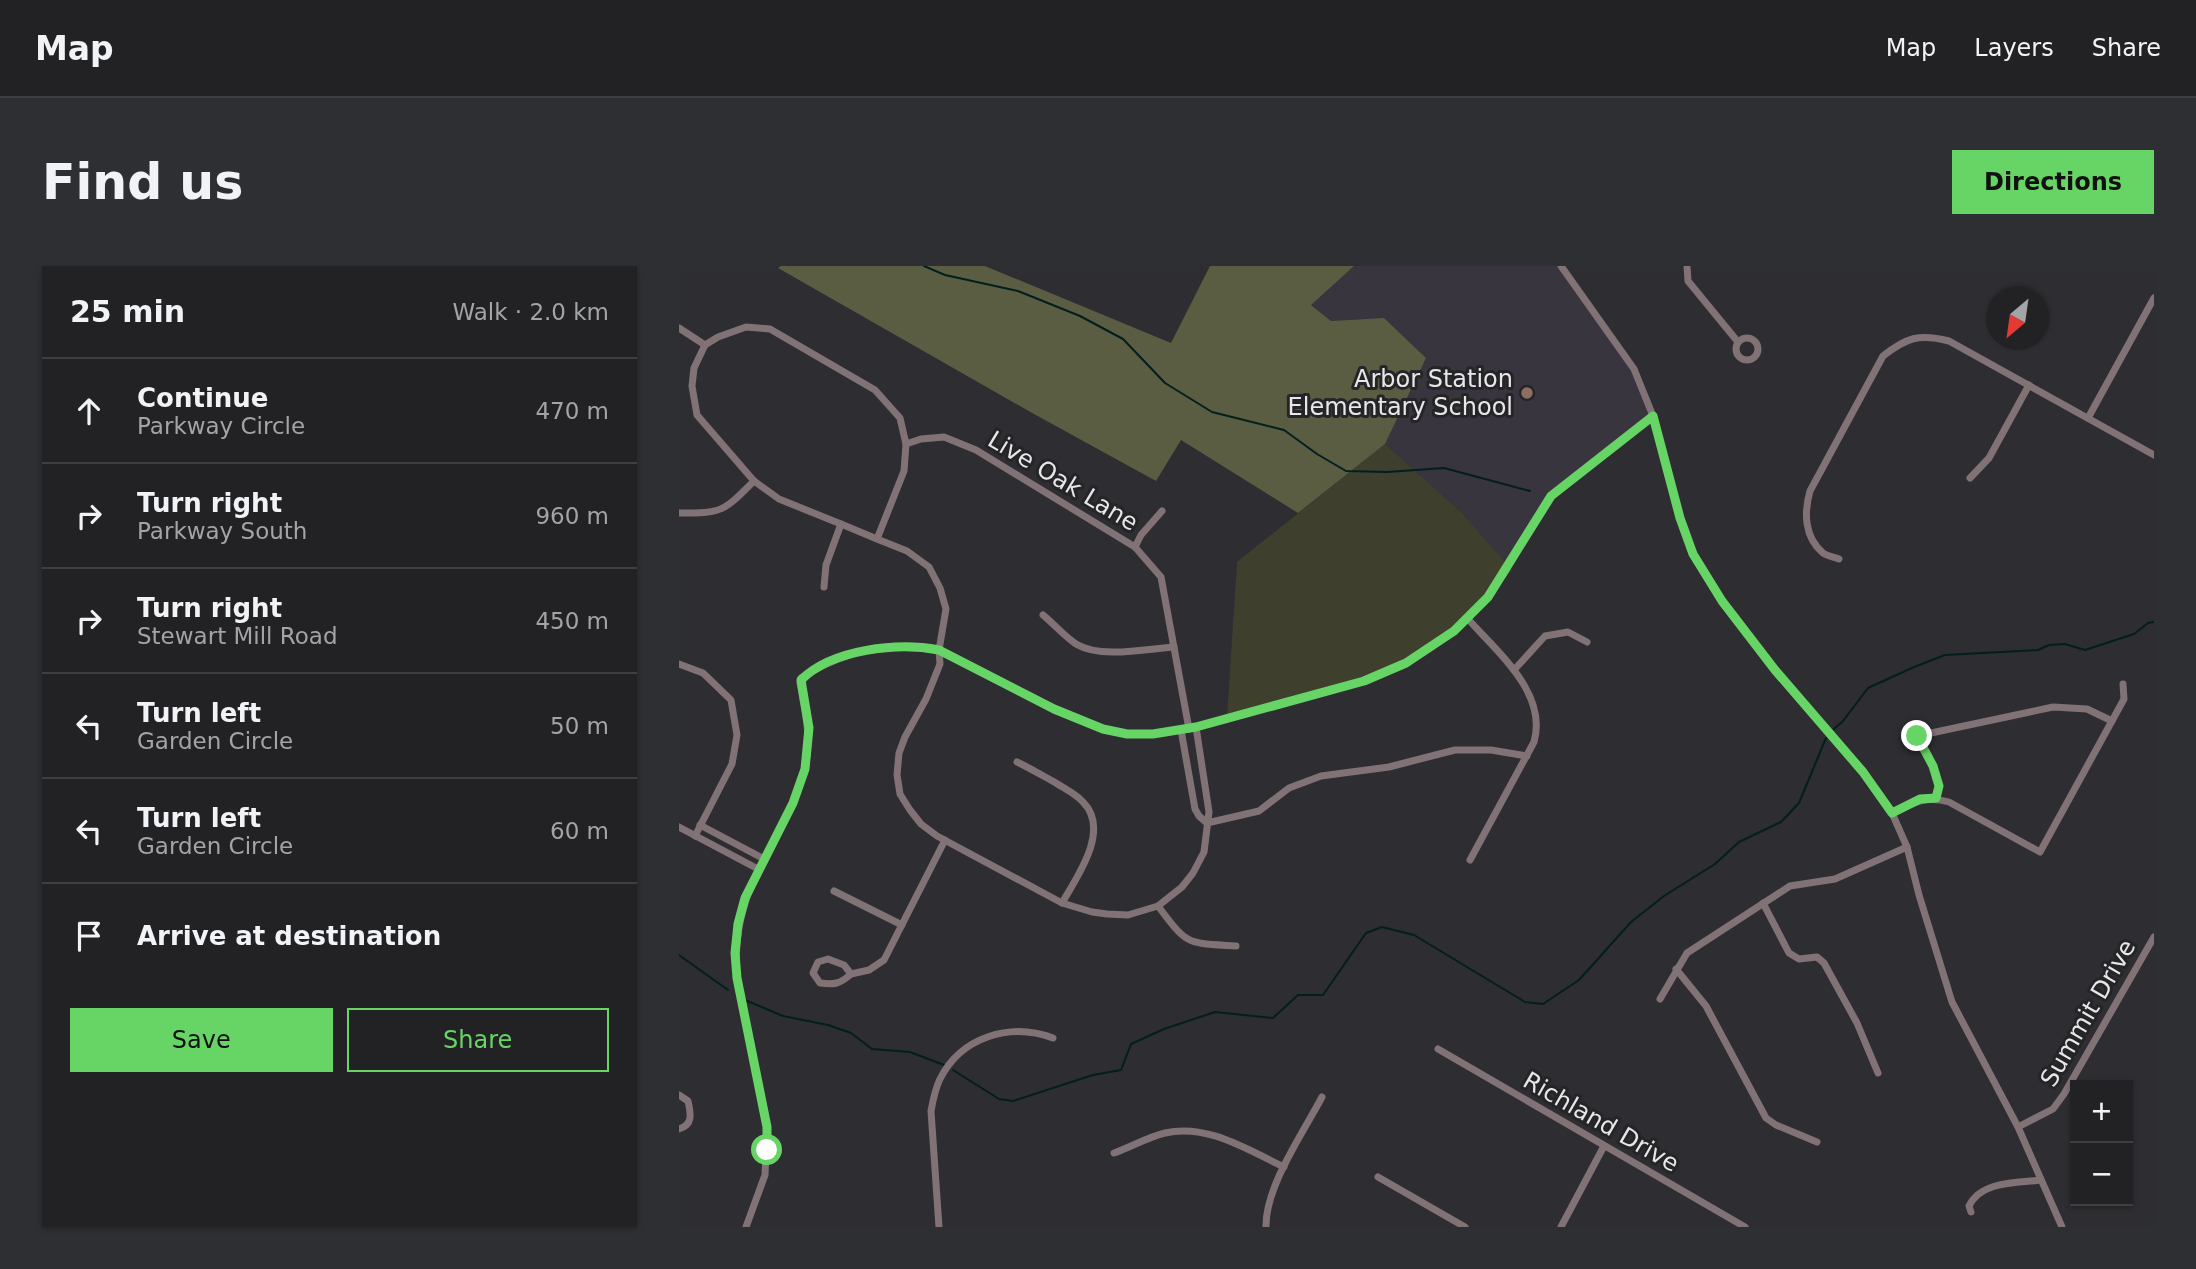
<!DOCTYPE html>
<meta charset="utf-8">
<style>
body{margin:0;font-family:"DejaVu Sans",sans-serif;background:#2e2f32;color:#f1f3f6}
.controls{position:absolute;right:21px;bottom:21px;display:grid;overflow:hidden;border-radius:0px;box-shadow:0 2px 5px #0004}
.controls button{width:63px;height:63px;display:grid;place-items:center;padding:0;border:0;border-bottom:2px solid #3f3f42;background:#222225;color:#f1f3f6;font:35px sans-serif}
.compass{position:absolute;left:1307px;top:21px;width:63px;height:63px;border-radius:50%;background:#222225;box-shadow:0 2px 5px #0004;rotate:209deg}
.stop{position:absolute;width:21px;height:21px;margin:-16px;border:5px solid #67d466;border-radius:50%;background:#fff}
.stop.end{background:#67d466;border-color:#fff;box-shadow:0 2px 7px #0008}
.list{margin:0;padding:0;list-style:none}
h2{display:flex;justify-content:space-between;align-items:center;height:91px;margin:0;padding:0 28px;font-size:30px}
h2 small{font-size:23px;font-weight:400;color:#a2a4a7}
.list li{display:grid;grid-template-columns:46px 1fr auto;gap:21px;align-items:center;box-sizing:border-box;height:105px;padding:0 28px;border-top:2px solid #3f3f42}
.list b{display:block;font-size:26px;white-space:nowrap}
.list p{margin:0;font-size:23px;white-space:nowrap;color:#a2a4a7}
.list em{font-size:23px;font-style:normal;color:#a2a4a7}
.actions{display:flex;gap:14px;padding:21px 28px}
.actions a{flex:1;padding:16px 0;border:2px solid #67d466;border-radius:0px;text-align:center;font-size:24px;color:#67d466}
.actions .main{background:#67d466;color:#111}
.icon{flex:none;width:38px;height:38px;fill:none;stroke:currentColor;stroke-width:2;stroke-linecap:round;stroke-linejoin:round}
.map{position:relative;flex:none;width:1475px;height:961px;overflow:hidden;border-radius:0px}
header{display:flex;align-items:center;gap:42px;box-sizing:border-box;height:98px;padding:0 35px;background:#222225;border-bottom:2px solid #3f3f42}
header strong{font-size:33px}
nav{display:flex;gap:38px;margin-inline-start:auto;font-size:24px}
.intro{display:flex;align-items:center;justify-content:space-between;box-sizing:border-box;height:168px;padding:0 42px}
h1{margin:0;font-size:49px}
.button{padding:18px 32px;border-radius:0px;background:#67d466;color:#111;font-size:24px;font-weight:700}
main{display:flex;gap:42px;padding:0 42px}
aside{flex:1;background:#222225;border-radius:0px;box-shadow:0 2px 5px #0004}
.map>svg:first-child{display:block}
.built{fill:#38353f}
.green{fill:#3e3f2c}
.forest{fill:#5b5d42}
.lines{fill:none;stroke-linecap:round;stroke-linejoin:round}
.stream{stroke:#031e1f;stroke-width:2}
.minor{stroke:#817276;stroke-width:7}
.route{stroke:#67d466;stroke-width:9}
.education-dot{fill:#8d6e63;stroke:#252427;stroke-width:2.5}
.labels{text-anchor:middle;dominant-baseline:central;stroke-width:6;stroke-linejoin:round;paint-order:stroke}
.poi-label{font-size:24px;fill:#e7e6e9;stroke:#252427;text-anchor:end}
.street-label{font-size:24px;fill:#e7e6e9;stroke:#252427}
</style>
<header>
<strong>Map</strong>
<nav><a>Map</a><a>Layers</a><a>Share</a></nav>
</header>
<div class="intro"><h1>Find us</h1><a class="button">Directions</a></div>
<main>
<aside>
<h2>25 min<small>Walk · 2.0 km</small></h2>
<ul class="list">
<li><svg class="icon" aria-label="ahead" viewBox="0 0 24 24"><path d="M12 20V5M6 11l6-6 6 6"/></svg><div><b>Continue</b><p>Parkway Circle</p></div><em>470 m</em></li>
<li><svg class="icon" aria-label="right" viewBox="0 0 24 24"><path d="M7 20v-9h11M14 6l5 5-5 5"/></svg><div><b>Turn right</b><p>Parkway South</p></div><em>960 m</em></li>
<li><svg class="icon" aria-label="right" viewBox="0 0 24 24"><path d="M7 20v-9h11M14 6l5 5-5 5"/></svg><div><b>Turn right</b><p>Stewart Mill Road</p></div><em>450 m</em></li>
<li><svg class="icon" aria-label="left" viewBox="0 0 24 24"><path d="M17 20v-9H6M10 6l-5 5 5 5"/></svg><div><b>Turn left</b><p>Garden Circle</p></div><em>50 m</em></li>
<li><svg class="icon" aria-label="left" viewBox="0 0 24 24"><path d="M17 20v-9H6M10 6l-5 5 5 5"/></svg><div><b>Turn left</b><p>Garden Circle</p></div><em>60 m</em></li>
<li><svg class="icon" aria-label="arrive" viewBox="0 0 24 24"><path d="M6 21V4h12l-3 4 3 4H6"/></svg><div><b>Arrive at destination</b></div></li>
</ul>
<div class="actions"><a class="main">Save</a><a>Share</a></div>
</aside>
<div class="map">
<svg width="1475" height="961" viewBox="0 0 1475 961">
<rect width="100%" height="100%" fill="#2e2d31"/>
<!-- built -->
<polygon class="built" points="675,0 882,0 948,92 974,150 872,230 828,300 781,245 706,178 747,92 705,52 652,55 632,38"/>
<!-- green -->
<polygon class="green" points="706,178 781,245 833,304 794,350 743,388 685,419 631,429 548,451 558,296"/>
<!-- forest -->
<polygon class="forest" points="102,0 306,0 492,77 531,0 675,0 632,39 652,55 705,52 747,92 706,178 619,247 502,174 477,215 355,148 99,2"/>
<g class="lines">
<!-- stream -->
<g class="stream">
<polyline points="245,0 266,9 339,25 401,50 444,73 486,117 533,146 605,164 638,188 667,205 708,206 765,202 851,225"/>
<polyline points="1155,463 1164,455 1189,422 1235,401 1266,389 1359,384 1370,379 1386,378 1406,384 1455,368 1469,357 1475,356"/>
<polyline points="0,689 49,724"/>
<polyline points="66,734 104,750 149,759 172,767 193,783 231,786 265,799"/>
<polyline points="274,804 320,833 334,835 414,809 442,804 452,778 485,763 536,746 594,752 619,729 644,729 687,667 703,661 735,669 846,736 864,738 900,714 952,656 985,630 1036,598 1060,576 1102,556 1120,537 1147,472"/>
</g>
<!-- minor -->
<g class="minor">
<polyline points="882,0 955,103 974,150 1001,252 1014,288 1043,335 1096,404 1184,505 1213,547 1228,581 1240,629 1273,736 1339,861 1383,961"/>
<polyline points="1008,0 1009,15 1059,76"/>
<polyline points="0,62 26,79"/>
<circle cx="1068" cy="83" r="11"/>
<polyline points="1409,152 1475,32"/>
<polyline points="227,178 242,173 265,171 297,184 456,281 482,311 510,463"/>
<polyline points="1291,212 1310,192 1350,119"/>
<path d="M 0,247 C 44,247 44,246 75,215"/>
<polyline points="198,273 225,205 227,178 221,152 196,124 91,63 67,61 39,71 26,79 15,102 13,120 18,149 75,215 100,233 147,252 162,258 198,273 228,285 250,301 261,322 267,343 260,384 261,398 247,433 226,471 220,487 218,509 221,528 231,544 242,558 258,570 383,637 413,646 428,648 449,649 479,640 503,621 514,607 525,586 530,546 517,461"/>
<polyline points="456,281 462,269 483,245"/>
<path d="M 1160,293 C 1155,291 1148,290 1144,287 C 1125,271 1125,246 1131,225 L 1204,90 C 1227,72 1240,67 1270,75 L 1475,189"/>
<polyline points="145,321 147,299 162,258"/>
<path d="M 364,349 C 375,358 385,370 397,378 C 422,393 467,383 495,381"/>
<path d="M 789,353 C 818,386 869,427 855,476 L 791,594"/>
<polyline points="0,398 24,407 52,434 58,469 53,498 16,570"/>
<polyline points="835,404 866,370 889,366 908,376"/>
<polyline points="502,464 516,543 520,550 528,557"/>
<path d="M 338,496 C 351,502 364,510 377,517 C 386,523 397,528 404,536 C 432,564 398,611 383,637"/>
<polyline points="1257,532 1260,520 1254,501 1238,470 1374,441 1408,443 1433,455"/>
<path d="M 1213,547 C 1233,537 1247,529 1270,536 L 1361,586 L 1445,433 L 1444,418"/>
<polyline points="528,557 580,545 610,522 642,510 710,501 776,484 812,484 848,490"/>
<polyline points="21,559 85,593"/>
<polyline points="0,561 79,603"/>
<polyline points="155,625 223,659"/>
<polyline points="1084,637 1110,687 1120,693 1138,691 1145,697 1178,757 1199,807"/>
<path d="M 479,640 C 509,680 507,677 557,680"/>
<path d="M 149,693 L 165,699 L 172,708 C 161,718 155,719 141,717 L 134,707 L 139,696 Z"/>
<polyline points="997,703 1027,740 1087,852 1097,859 1138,876"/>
<polyline points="172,708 190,704 205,694 266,574"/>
<polyline points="981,733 1008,687 1111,620 1156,613 1228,581"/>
<polyline points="759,783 1066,961"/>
<path d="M 0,829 L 9,835 C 12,848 14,859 0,863"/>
<polyline points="1339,861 1374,843 1385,828 1475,671"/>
<path d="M 435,887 C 452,881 469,871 486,867 C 528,857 569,884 605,901"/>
<polyline points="699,911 786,961"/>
<path d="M 1292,946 L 1290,940 C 1302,915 1337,917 1362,914"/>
<path d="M 67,961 L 86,909 L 88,861 L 58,712 C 53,652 72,617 99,566 C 110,545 121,524 126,502 C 133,472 126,446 121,417 L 122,412 C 164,385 211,375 260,384 L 375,443 L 424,463 L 448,468 L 474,468 L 517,461 L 685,415 L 727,397 L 775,365 L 809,331 L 872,230 L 974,150"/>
<path d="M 260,961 L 252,845 C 254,834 256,823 261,813 C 282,771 331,756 374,772"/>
<path d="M 587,961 C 586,921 624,867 643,831"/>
<polyline points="882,961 925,880"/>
</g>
</g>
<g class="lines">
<!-- route -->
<path class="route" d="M 88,884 L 88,861 L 58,712 L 56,687 L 59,658 L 66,632 L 114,537 L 126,503 L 130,462 L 122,414 C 153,383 219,376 260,384 L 375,443 L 424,463 L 448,468 L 474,468 L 517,461 L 685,415 L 727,397 L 775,365 L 809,331 L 872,230 L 974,150 L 1001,252 L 1014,288 L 1043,335 L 1096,404 L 1184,506 L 1213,547 L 1241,533 L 1257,532 L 1260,520 L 1254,500 L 1238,470"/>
</g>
<!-- markers -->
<circle class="education-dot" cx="848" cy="127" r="7"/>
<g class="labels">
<!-- poi labels -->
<g class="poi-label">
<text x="834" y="113">Arbor Station<tspan x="834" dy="28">Elementary School</tspan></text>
</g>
<!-- street labels -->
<g class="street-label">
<text transform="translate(384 215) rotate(31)">Live Oak Lane</text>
<text transform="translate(1409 747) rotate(-60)">Summit Drive</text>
<text transform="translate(922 856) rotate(30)">Richland Drive</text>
</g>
</g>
</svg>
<div class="controls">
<button>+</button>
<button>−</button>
</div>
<svg class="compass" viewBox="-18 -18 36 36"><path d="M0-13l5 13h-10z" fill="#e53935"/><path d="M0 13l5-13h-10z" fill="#a2a4a7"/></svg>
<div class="stop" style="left:88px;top:884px"></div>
<div class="stop end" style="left:1238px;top:470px"></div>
</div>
</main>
